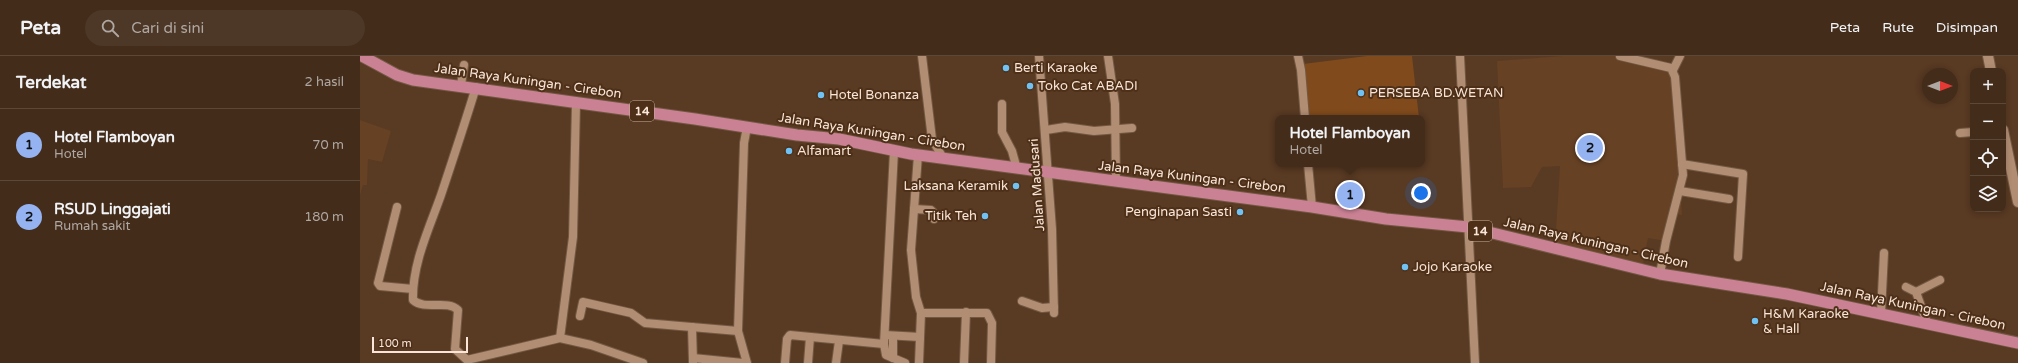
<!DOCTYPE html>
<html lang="id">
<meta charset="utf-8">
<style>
body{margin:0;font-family:"Varela Round",sans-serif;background:#4d3827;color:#f1f3f6}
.controls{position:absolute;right:12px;top:12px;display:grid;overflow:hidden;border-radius:8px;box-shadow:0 2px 6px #0003}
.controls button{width:36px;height:36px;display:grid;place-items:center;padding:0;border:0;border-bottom:1px solid #5b4839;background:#432c1a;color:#f1f3f6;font:20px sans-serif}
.compass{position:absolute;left:1562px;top:12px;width:36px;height:36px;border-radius:50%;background:#432c1a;box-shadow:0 2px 6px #0003;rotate:90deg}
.scale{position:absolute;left:12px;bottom:10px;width:96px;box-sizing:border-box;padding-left:4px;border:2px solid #f9e6d8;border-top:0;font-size:11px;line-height:14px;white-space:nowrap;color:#f9e6d8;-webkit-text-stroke:3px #4e3018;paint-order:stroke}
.you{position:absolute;left:1061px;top:137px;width:14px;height:14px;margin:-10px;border:3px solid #fff;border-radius:50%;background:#1a73e8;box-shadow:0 0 0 6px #1a73e833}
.badge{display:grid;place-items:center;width:26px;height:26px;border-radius:50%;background:#95b2f1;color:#111;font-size:13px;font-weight:700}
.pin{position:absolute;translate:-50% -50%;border:2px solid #fff;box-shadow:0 1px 4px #0006}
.popup{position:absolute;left:915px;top:59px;width:150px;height:52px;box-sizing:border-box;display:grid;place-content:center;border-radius:8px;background:#432c1a;filter:drop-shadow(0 1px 3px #0005);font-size:13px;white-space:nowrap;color:#afa7a2}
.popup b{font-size:15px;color:#f1f3f6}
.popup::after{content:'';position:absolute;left:50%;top:100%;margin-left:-8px;border:8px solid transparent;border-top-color:#432c1a}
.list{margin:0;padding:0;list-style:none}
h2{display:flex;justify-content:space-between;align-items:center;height:52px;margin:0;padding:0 16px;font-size:17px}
h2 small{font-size:13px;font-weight:400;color:#afa7a2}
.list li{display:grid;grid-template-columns:26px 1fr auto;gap:12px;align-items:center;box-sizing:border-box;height:72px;padding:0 16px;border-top:1px solid #5b4839}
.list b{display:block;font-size:15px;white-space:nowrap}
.list p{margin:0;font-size:13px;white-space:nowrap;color:#afa7a2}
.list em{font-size:13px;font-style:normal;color:#afa7a2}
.icon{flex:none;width:22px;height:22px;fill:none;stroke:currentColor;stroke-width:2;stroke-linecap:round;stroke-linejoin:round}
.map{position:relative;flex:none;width:1658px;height:307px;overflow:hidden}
header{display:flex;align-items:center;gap:24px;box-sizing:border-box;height:56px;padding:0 20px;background:#432c1a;border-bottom:1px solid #5b4839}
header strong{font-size:19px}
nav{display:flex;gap:22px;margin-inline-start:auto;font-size:14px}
.search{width:280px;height:36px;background:#4d3827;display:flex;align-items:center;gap:10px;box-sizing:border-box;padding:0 14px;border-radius:22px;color:#afa7a2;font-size:15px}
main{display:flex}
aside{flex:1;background:#432c1a}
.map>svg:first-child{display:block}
.built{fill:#664124}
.green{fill:#804a1c}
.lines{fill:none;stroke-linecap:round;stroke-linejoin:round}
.minor-casing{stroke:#725842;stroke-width:10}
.tertiary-casing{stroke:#725842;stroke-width:12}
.trunk-casing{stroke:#725842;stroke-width:13}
.minor{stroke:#b18d73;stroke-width:8}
.tertiary{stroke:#b18d73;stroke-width:10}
.trunk{stroke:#ca8194;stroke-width:11}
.poi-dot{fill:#70c2f4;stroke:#4e3018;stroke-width:1.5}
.labels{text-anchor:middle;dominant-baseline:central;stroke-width:4;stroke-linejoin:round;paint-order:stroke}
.shield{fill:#4e3018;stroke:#c6af9e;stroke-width:1}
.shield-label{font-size:12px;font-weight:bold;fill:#f9e6d8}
.poi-label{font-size:13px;fill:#f9e6d8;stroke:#4e3018;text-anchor:start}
.street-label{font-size:13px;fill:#f9e6d8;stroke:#4e3018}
</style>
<header>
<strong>Peta</strong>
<div class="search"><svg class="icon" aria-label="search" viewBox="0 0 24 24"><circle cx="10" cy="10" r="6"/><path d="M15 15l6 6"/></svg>Cari di sini</div>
<nav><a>Peta</a><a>Rute</a><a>Disimpan</a></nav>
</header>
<main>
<aside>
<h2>Terdekat<small>2 hasil</small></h2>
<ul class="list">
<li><span class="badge">1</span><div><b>Hotel Flamboyan</b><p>Hotel</p></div><em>70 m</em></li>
<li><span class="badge">2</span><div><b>RSUD Linggajati</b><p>Rumah sakit</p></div><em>180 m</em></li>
</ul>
</aside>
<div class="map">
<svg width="1658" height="307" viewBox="0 0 1658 307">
<rect width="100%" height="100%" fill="#593a23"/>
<!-- built -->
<g class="built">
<polygon points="1202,0 1255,0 1295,8 1308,11 1314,22 1322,159 1313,158 1306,185 1288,182 1283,208 1195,190 1200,110 1182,111 1171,131 1143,132 1137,5"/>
<polygon points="0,64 31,75 22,106 8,103 7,129 3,129 0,139"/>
</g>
<!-- green -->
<polygon class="green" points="1007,0 1052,0 1059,62 948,62 943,8"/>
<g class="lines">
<!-- minor casing -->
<g class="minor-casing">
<g id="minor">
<polyline points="562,0 572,83 583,102"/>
<polyline points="679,0 692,173 694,257"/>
<polyline points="748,0 755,48 756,125"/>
<polyline points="938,0 941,14 945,62"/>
<polyline points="1100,0 1115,307"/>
<polyline points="1260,0 1311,12 1315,21 1323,119 1306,185 1300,218"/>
<polyline points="1313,14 1320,0"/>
<polyline points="101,29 104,9"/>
<path d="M 116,31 C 105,67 93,103 81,139 C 69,173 52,208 53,244 C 65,255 87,243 98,254 L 95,293 L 107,304 L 200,282 L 231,289 L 283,307"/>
<polyline points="642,48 642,76 652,95 657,113"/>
<polyline points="387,71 384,87 378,275 387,307"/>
<polyline points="686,74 705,71 734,75 772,72"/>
<polyline points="1600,77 1613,76"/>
<polyline points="534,95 524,288 526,299 545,307"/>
<polyline points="558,99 551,194 556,241 561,257 559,307"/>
<polyline points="948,108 952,151"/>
<polyline points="1322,108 1383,118 1378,201"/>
<polyline points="1320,135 1369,143"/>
<polyline points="37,151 18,227 20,230 53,233"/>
<polyline points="554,153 571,154 573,156 574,163"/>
<polyline points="1546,231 1556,236 1567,267"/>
<polyline points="1556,236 1580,224"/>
<polyline points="662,245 682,252 694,251"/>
<polyline points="561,257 627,257 632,267 631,307"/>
<polyline points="1521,257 1524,197"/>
<polyline points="220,260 223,246 271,257 285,267 378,275"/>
<polyline points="332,271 333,306"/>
<polyline points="525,279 560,281"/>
<polyline points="200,282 213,181 216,47"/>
<polyline points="333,302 383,307"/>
<polyline points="533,302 533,280"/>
<polyline points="425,307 427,283 430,279 524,288"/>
<polyline points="448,307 450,281"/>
<polyline points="476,307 479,285"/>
<polyline points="604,307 606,256"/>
</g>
</g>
<!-- tertiary casing -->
<g class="tertiary-casing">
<g id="tertiary">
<polyline points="1628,0 1631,15"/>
<polyline points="1643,74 1658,146"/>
</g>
</g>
<!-- trunk casing -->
<g class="trunk-casing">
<polyline id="trunk" points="2,0 37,19 53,24 335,63 437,79 479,83 551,98 952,151 1026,163 1108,171 1300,218 1427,238 1658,287"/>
</g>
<!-- minor -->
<use href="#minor" class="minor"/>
<!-- tertiary -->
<use href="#tertiary" class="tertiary"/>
<!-- trunk -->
<use href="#trunk" class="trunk"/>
</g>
<!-- markers -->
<g class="poi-dot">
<circle cx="646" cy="12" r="4"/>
<circle cx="670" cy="30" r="4"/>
<circle cx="1001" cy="37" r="4"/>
<circle cx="461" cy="39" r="4"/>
<circle cx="429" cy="95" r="4"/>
<circle cx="656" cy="130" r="4"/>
<circle cx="880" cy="156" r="4"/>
<circle cx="625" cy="160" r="4"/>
<circle cx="1045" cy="211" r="4"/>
<circle cx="1395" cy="265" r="4"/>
</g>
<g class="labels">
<!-- shield labels -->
<g class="shield">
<rect x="270" y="45" width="24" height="20" rx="3"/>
<rect x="1108" y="165" width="24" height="20" rx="3"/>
</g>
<g class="shield-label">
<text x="282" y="55">14</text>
<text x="1120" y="175">14</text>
</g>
<!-- poi labels -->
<g class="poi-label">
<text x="654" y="12">Berti Karaoke</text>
<text x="678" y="30">Toko Cat ABADI</text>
<text x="1009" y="37">PERSEBA BD.WETAN</text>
<text x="469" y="39">Hotel Bonanza</text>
<text x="437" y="95">Alfamart</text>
<text x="648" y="130" text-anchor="end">Laksana Keramik</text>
<text x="872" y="156" text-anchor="end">Penginapan Sasti</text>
<text x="617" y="160" text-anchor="end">Titik Teh</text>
<text x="1053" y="211">Jojo Karaoke</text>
<text x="1403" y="258">H&amp;M Karaoke<tspan x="1403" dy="15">&amp; Hall</tspan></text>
</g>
<!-- street labels -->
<g class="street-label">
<text transform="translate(168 25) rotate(8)">Jalan Raya Kuningan - Cirebon</text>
<text transform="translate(512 76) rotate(9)">Jalan Raya Kuningan - Cirebon</text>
<text transform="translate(832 121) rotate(7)">Jalan Raya Kuningan - Cirebon</text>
<text transform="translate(677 129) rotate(-94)">Jalan Madusari</text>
<text transform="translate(1236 187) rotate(13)">Jalan Raya Kuningan - Cirebon</text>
<text transform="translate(1553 250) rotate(12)">Jalan Raya Kuningan - Cirebon</text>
</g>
</g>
</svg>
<div class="controls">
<button>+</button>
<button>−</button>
<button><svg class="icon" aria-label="locate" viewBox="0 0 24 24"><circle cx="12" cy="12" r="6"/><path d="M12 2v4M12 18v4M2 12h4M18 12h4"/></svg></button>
<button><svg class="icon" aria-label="layers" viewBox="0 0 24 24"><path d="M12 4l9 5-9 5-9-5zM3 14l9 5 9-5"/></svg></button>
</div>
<svg class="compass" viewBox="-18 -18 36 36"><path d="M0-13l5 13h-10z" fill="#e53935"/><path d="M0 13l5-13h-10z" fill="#afa7a2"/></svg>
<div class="scale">100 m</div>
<div class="you"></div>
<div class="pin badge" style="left:990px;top:139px">1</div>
<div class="popup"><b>Hotel Flamboyan</b>Hotel</div>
<div class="pin badge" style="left:1230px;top:92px">2</div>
</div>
</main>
